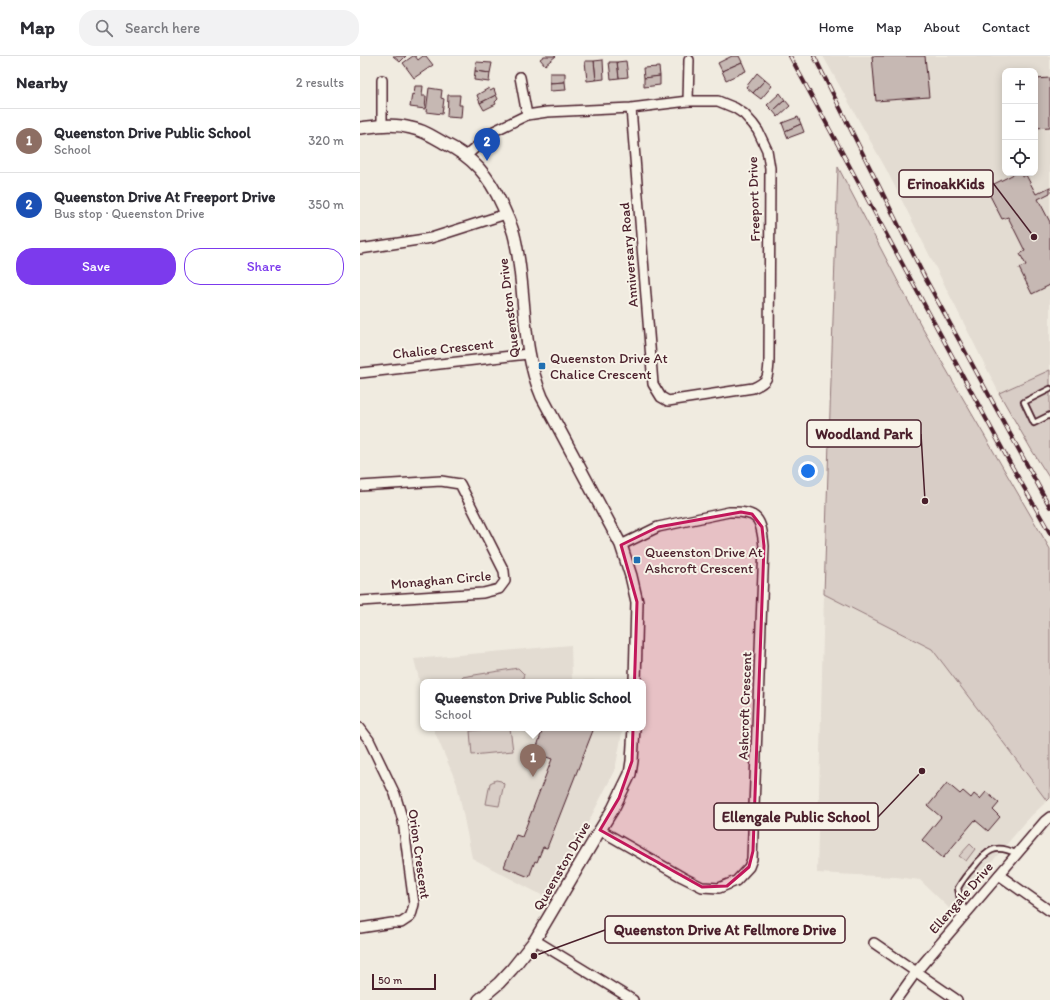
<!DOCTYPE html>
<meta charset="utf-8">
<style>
body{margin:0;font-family:Itim,sans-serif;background:#f2f2f3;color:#2b2b33}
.controls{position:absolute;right:12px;top:12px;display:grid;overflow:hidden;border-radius:8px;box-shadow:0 2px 10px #0003}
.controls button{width:36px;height:36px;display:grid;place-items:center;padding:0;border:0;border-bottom:1px solid #e1e1e2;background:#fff;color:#2b2b33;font:20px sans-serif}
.scale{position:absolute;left:12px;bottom:10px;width:64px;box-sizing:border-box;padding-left:4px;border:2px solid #4a1f2b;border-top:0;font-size:11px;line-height:14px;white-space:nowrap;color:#4a1f2b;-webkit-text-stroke:3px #f7f3e8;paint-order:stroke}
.you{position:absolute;left:448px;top:415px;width:14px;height:14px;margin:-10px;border:3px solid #fff;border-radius:50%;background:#1a73e8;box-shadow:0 0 0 6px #1a73e833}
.badge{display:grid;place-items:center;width:26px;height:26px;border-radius:50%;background:#7c3aed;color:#fff;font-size:13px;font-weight:700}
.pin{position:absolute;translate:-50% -33px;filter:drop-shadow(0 1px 2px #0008)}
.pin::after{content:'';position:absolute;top:21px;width:14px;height:12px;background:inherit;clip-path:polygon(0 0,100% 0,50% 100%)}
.popup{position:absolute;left:60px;top:623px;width:226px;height:52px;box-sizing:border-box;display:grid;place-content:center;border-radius:8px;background:#fff;filter:drop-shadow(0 1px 3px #0005);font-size:13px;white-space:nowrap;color:#7c7c81}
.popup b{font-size:15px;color:#2b2b33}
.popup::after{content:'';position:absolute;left:50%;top:100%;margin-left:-8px;border:8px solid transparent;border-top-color:#fff}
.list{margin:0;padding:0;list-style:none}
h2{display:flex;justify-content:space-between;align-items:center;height:52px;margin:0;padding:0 16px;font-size:17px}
h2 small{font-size:13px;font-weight:400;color:#7c7c81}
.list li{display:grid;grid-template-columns:26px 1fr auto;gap:12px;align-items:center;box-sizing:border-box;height:64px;padding:0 16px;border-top:1px solid #e1e1e2}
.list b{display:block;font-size:15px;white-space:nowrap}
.list p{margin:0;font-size:13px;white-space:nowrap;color:#7c7c81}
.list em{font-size:13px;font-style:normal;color:#7c7c81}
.actions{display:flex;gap:8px;padding:12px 16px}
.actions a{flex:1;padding:9px 0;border:1px solid #7c3aed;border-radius:16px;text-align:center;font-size:14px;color:#7c3aed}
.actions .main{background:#7c3aed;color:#fff}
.icon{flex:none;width:22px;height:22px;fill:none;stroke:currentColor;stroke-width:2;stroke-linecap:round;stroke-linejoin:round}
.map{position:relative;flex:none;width:690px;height:944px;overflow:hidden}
header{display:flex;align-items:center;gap:24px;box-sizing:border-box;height:56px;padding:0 20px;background:#fff;border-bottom:1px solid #e1e1e2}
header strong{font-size:19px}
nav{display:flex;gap:22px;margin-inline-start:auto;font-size:14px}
.search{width:280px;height:36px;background:#f2f2f3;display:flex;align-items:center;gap:10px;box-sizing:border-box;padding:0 14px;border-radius:16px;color:#7c7c81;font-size:15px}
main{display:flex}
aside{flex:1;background:#fff}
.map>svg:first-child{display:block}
.built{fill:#e3dcd2;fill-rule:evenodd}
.green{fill:#d8cdc6;stroke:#917678}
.building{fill:#c6b8b3;stroke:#4a1f2b}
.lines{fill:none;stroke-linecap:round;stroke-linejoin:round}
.service-casing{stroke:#4a1f2b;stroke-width:8}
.minor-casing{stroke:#4a1f2b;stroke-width:12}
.tertiary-casing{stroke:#4a1f2b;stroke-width:14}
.service{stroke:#f7f3e8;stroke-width:4.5}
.minor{stroke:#f7f3e8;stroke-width:9}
.tertiary{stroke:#f7f3e8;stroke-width:11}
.rail-casing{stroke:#4a1f2b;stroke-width:4}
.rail{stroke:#f7f3e8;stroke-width:2.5;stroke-dasharray:8;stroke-linecap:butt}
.marked{fill:#c2185b;fill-opacity:0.2;stroke:#c2185b;stroke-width:3;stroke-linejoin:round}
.poi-dot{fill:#1f6fb2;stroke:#f7f3e8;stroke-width:1.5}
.labels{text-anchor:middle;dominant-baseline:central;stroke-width:4;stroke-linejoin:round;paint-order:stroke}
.street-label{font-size:14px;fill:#4a1f2b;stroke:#f7f3e8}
.poi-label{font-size:14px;fill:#4a1f2b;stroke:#f7f3e8;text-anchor:start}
.leader{fill:none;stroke:#4a1f2b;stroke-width:1.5}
.callout-dot{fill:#4a1f2b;stroke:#f7f3e8;stroke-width:1.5}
.callout{fill:#f7f3e8;stroke:#4a1f2b;stroke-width:1.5}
.callout-label{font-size:15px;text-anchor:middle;font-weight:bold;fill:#4a1f2b}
</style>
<header>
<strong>Map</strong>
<div class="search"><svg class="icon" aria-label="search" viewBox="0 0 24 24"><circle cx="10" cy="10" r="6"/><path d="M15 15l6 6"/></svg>Search here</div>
<nav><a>Home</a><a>Map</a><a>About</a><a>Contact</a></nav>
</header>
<main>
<aside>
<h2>Nearby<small>2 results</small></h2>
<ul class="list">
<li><span class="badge" style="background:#8d6e63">1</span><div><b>Queenston Drive Public School</b><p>School</p></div><em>320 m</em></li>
<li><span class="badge" style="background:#1a4fb4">2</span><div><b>Queenston Drive At Freeport Drive</b><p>Bus stop · Queenston Drive</p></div><em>350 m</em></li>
</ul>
<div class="actions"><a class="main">Save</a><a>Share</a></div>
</aside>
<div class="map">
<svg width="690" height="944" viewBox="0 0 690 944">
<rect width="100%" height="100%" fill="#f0ebe0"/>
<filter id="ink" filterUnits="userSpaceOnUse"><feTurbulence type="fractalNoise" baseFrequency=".025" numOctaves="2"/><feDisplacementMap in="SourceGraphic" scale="8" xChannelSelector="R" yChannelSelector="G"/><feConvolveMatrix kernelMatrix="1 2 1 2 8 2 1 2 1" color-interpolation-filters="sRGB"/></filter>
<g filter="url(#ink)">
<!-- built -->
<g class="built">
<path d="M 463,0 L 690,0 L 690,314 L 639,337 L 526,113 ZM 645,15 L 675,15 L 675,117 L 645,117 Z"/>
<polygon points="464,538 572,593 643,686 687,745 669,762 591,854 560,824 536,821 457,817"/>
<polygon points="211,589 212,624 264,624 264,626 63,626 63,639 54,603"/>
<polygon points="73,672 263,672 255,714 189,843 112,802 97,728"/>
</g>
<!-- green -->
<g class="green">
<polygon points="478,111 564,275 690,493 690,742 687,745 643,686 572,593 464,538"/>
<polygon points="690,314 690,423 671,393 639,337"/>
<polygon points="158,612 164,618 162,626 103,626 102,621"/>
<polygon points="136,672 150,672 153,695 112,699 110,675"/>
<polygon points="136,724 141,725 144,728 139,750 126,748 130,727"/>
<polygon points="610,788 615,793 606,805 599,800"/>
</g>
<!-- building -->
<g class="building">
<polygon points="33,0 46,0 40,6"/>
<polygon points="53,0 55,0 58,4 63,0 66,0 73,9 54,22 43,7"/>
<polygon points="184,0 196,0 185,9 180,3"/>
<polygon points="372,0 379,0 382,6 362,15 358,7"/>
<polygon points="512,0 565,0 569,41 516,45"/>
<polygon points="243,4 244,23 236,24 234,5"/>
<polygon points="225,5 234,5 236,24 227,25"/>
<polygon points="266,5 268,21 259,22 257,6"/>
<polygon points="116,6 132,7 130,17 115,15"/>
<polygon points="249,6 257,6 259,22 251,23"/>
<polygon points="382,6 386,15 366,24 362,15"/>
<polygon points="299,11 300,20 284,22 283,12"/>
<polygon points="115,15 130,17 129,26 114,24"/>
<polygon points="190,17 205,17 205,26 190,27"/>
<polygon points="397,17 405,24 393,37 386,31"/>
<polygon points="300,20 300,29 284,31 284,22"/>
<polygon points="690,22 690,71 675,72 675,23"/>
<polygon points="405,24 412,30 401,43 393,37"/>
<polygon points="205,26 206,34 190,35 190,27"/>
<polygon points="55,30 63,30 62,40 66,40 65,53 50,51 52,38 54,39"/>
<polygon points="69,32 82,34 81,42 84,43 82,58 66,56"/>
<polygon points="129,32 130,35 134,33 136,39 120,47 117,39"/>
<polygon points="420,37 425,44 413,55 407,49"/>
<polygon points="88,39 100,39 99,49 102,49 101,62 87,61"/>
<polygon points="136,39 138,43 135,46 136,48 124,54 120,47"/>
<polygon points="425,44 430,50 418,61 413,55"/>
<polygon points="438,61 441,68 425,75 422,67"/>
<polygon points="441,68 444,76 428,82 425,75"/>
<polygon points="656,117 660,117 662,121 666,119 676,138 690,131 690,137 678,143 690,166 690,229 672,238 659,212 666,209 660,198 665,195 648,161 642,163 626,132"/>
<polygon points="183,672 234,672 187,792 183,791 177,806 175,805 169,821 144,811 156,779 162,781 192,703 175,697"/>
<polygon points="587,727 600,738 603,735 611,742 614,738 620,743 626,736 639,747 633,754 640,761 628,775 615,764 583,802 562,784 581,761 568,750"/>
</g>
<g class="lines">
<!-- service casing -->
<g class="service-casing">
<g id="service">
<polyline points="690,333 664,346 674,367 690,359"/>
<path d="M 606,857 L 600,843 L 598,832 C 602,825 607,818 613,812 C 627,794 635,787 657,798"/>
</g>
</g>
<!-- minor casing -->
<g class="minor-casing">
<g id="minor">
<polyline points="160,21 167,59"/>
<polyline points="22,24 22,69"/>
<polyline points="328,45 329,4"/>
<path d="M 106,100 L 134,75 L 167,59 L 187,56 L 271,52 L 328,45 L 358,45 L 375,52 L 384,58 L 393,68 L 398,75 L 407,94 L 410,112 L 409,305 C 408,321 409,325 393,332 L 308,345 L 301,341 L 293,328 L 271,52"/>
<polyline points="0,193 71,182 146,158"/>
<polyline points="0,317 168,298"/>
<polyline points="0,430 81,425 100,428 144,515 145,525 139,533 123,537 0,545"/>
<polyline points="0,672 9,684 35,738 43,765 54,848 52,856 50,861 41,867 32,867 0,872"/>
<path d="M 240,774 L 322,821 L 342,831 L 359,832 L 376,825 L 389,811 L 392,803 L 404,490 C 401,463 399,455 369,456 L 298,471 L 261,489"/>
<polyline points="639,819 690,855"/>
<polyline points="175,884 273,944"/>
<polyline points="514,887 597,944"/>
<polyline points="536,944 556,916 685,765 690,761"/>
</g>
</g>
<!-- tertiary casing -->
<g class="tertiary-casing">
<g id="tertiary">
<path d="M 0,72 C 17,70 34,67 51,72 C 63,74 74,81 84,87 C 113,101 129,120 142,149 C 147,160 153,172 155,183 C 167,236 160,290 182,341 L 261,489 L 271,520 L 277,546 L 275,626"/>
<polyline points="119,944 139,927 152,913 175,884 240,774 253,753 270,718 272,705 274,672"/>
</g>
</g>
<!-- service -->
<use href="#service" class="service"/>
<!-- minor -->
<use href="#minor" class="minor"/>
<!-- tertiary -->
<use href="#tertiary" class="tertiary"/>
<!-- rail casing -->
<g class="rail-casing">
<g id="rail">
<polyline points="430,0 650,407 690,477"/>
<polyline points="454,0 564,220 690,451"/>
</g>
</g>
<!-- rail -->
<use href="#rail" class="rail"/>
</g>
</g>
<!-- marked area -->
<path class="marked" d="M 381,456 L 392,458 L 402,471 L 404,490 L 393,795 L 389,811 L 367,830 L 342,831 L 240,774 L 259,742 L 272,705 L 277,546 L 261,489 L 298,471 Z"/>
<!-- markers -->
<g class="poi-dot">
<rect x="178" y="306" width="8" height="8" rx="2"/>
<rect x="273" y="500" width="8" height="8" rx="2"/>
</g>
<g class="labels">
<!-- street labels -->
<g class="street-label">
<text transform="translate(394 143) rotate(-92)">Freeport Drive</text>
<text transform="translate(269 199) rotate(-95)">Anniversary Road</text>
<text transform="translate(149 252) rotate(-97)">Queenston Drive</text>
<text transform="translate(83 293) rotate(-6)">Chalice Crescent</text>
<text transform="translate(81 524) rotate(-5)">Monaghan Circle</text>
<text transform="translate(385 650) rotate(-88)">Ashcroft Crescent</text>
<text transform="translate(59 798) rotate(82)">Orion Crescent</text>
<text transform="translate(202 810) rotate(-60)">Queenston Drive</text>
<text transform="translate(601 842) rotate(-49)">Ellengale Drive</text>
</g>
<!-- poi labels -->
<g class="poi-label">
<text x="190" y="302">Queenston Drive At<tspan x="190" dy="16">Chalice Crescent</tspan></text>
<text x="285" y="496">Queenston Drive At<tspan x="285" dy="16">Ashcroft Crescent</tspan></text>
</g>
</g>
<!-- callouts -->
<path class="leader" d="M674 181L633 127M565 445L561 378M562 715L518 761M174 900L245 874"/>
<g class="callout-dot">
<circle cx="674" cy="181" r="4"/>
<circle cx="565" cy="445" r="4"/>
<circle cx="562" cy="715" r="4"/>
<circle cx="174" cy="900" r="4"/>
</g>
<g class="callout">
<rect x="539" y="114" width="94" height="27" rx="4"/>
<rect x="447" y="364" width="114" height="27" rx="4"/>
<rect x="354" y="747" width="164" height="27" rx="4"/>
<rect x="245" y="860" width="240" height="27" rx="4"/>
</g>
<g class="callout-label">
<text x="586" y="133">ErinoakKids</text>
<text x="504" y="383">Woodland Park</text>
<text x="436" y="766">Ellengale Public School</text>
<text x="365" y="879">Queenston Drive At Fellmore Drive</text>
</g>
</svg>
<div class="controls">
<button>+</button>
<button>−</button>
<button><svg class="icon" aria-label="locate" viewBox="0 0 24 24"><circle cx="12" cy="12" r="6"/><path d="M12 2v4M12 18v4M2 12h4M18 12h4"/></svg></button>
</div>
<div class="scale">50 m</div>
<div class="you"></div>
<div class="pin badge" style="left:173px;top:721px;background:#8d6e63">1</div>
<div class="popup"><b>Queenston Drive Public School</b>School</div>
<div class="pin badge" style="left:127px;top:105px;background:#1a4fb4">2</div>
</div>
</main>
